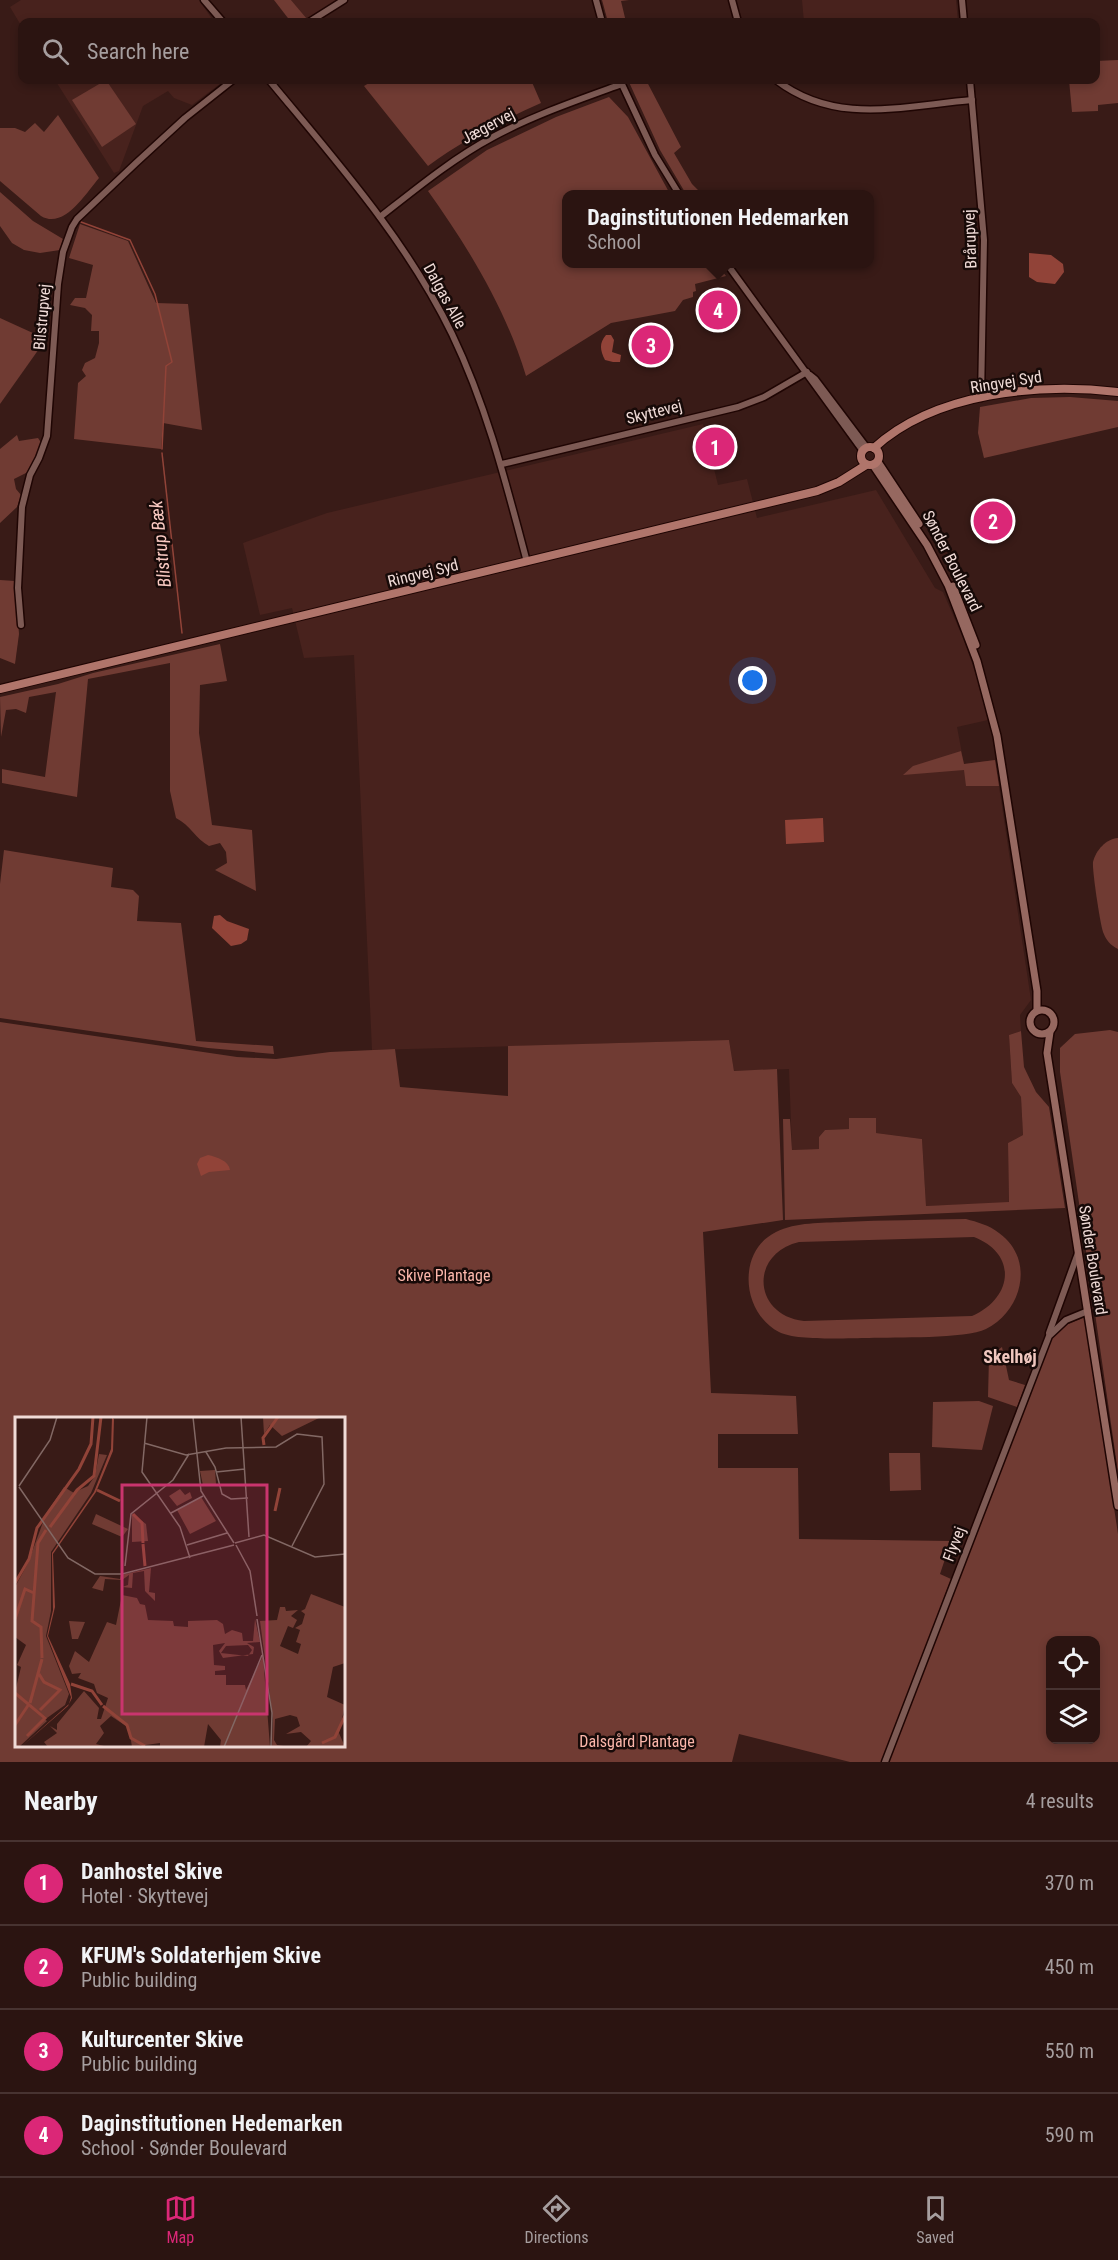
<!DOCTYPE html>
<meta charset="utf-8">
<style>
body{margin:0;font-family:"Roboto Condensed",sans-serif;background:#37211f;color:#f1f3f6}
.controls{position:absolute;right:18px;bottom:18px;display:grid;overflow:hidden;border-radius:12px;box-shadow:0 3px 9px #0003}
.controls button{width:54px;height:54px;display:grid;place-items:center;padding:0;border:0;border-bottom:2px solid #473331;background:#2b1411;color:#f1f3f6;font:30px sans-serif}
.you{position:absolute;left:753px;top:681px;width:21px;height:21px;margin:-15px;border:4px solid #fff;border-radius:50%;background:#1a73e8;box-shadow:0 0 0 9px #1a73e833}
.badge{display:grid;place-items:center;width:39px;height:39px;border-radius:50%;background:#db2777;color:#fff;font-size:20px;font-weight:700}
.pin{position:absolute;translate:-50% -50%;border:3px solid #fff;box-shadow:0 2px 6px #0006}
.popup{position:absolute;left:562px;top:190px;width:312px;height:78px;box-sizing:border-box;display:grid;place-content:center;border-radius:12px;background:#2b1411;filter:drop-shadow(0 2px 4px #0005);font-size:20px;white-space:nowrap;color:#a69e9f}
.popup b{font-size:22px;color:#f1f3f6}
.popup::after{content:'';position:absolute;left:50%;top:100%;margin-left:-12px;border:12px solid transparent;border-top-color:#2b1411}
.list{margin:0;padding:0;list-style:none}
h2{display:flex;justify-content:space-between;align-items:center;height:78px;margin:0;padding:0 24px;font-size:26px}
h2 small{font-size:20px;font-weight:400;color:#a69e9f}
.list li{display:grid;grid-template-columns:39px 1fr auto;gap:18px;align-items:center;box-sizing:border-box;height:84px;padding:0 24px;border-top:2px solid #473331}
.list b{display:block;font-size:22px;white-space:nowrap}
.list p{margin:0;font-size:20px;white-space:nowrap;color:#a69e9f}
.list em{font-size:20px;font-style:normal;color:#a69e9f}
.icon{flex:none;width:33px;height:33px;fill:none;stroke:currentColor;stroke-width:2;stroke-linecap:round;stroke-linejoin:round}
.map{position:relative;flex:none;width:1118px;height:1762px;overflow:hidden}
.search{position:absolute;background:#2b1411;box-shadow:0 3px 9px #0003;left:18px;right:18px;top:18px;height:66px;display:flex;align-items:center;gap:15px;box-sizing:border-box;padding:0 21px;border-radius:12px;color:#a69e9f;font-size:22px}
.sheet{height:414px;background:#2b1411}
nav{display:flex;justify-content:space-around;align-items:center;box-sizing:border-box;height:84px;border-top:2px solid #473331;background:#2b1411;font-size:16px;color:#a69e9f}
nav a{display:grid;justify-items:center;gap:3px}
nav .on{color:#db2777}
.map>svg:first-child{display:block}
.built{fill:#48221d}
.green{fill:#703b33;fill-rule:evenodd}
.water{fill:#914338}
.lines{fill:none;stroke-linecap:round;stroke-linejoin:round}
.stream{stroke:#914338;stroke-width:1.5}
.tertiary-casing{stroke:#1f0503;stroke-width:9}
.secondary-casing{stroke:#1f0503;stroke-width:10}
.primary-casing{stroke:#1f0503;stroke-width:10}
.tertiary{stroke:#7d5a54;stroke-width:6}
.secondary{stroke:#966860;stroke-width:7}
.primary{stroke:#b0756b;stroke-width:8}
.labels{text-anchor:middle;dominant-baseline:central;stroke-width:5;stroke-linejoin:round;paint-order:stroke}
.street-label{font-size:16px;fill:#f0dbd7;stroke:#170a08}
.park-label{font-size:16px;fill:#fcb7ab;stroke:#170a08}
.water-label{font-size:18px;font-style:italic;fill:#facac2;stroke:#170a08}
.neighbourhood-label{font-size:18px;font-weight:bold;fill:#f0c7bf;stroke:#170a08}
.inset-river{fill:none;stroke:#914338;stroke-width:3}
.inset-road{fill:none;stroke:#826864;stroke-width:1.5}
.view{fill:#c9356e;fill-opacity:0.15;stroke:#c9356e;stroke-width:3}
.inset-edge{fill:none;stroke:#f0dbd7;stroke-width:3}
</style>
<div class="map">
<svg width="1118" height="1762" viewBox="0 0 1118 1762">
<rect width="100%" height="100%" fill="#391b17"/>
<!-- built -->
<g class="built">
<polygon points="21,0 199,0 214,22 22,22 22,27 10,7"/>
<polygon points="291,0 337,0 307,19"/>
<polygon points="802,0 956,0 958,22 804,22"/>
<polygon points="55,80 225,80 192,105 174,98 168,91 143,106 119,171 114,173"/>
<polygon points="703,424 718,485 747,479 757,518 876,490 935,588 943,592 963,638 977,677 988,720 957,727 964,764 995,760 1031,1000 1020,1015 1021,1031 1009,1035 1012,1083 1021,1097 1023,1135 1008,1143 1009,1203 926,1206 922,1139 876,1133 876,1118 849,1129 825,1130 819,1137 820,1149 792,1150 789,1069 734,1071 729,1040 372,1050 354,655 304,658 292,608 260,615 243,543 327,513"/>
</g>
<!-- green -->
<g class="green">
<polygon points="274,0 291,0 307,19 303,22 291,22"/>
<polygon points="602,0 629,0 621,1 626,22 608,22"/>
<polygon points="1118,60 1118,103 1098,105 1098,111 1072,112 1069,80 1096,80 1096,61"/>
<polygon points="106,80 136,124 102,147 72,100"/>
<path d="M 374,80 L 531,80 L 541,103 C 501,121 463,140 428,166 L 364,86 Z"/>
<polygon points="628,80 646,80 681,147 674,153 692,184 702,194 686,194 660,150"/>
<path d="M 609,97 L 628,117 L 670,194 L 566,194 L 566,264 L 717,264 L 726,276 L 695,284 L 696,291 L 693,292 L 693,297 L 683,300 L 675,311 L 611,323 L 526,376 C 506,309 468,247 428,191 L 487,150 L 556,117 Z"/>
<path d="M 58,115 L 99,178 C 86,193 64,230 41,216 L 0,181 L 0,128 L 15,128 L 25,132 L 35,123 L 44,132 Z"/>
<polygon points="0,192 33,221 63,239 60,250 40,253 24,250 12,243 0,226"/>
<polygon points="80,224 128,241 156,303 188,304 202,430 163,423 161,449 74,439 78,383 86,376 82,370 85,363 95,358 99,343 99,331 91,331 92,315 85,308 70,305 75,298 86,298 93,265 69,258"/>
<polygon points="0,318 46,339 0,404"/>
<polygon points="1070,397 1118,401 1118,427 984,458 978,433 980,407 1031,398"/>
<polygon points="17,435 19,441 38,438 42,444 28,472 14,479 16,489 21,495 17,507 0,523 0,449"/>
<polygon points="0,580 15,581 19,634 15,664 0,658"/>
<path d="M 220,644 L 227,681 L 200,685 L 199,733 L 212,825 L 252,830 L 256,891 L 215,870 L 227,863 L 226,852 L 220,843 L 209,846 C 196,839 190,825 176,818 L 170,791 L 170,663 L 88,679 L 77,797 L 2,783 L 2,769 L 45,777 L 56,692 L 29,697 L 26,713 L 16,709 L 6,710 L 1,737 L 0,697 L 58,684 L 93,673 Z"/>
<polygon points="961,751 964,764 995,760 999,786 966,786 964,770 903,775 913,766"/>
<path d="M 1118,838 L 1118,949 C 1110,945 1106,940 1103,932 C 1100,923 1092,870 1093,862 C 1096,850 1106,839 1118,838 Z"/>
<polygon points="4,850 113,868 111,887 133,890 139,896 137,921 181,923 196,1041 273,1046 274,1054 208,1048 0,1018 0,884"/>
<path d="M 0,1022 L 237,1057 L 276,1059 L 330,1052 L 395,1049 L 400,1087 L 508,1096 L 508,1046 L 729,1040 L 734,1071 L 777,1069 L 783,1220 L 703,1232 L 711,1393 L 796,1396 L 798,1434 L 718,1434 L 718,1468 L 798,1468 L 799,1539 L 951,1541 L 940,1574 L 951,1579 L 882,1762 L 850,1762 L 739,1734 L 732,1762 L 0,1762 ZM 16,1418 L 344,1418 L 344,1746 L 16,1746 Z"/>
<polygon points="1110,1030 1118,1032 1118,1472 1060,1072 1060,1048 1075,1034"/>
<polygon points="1021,1031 1024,1067 1036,1092 1049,1107 1065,1208 785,1220 783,1119 790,1119 792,1150 819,1149 819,1137 825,1130 849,1129 849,1118 876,1118 876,1133 922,1139 926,1206 1009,1202 1008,1143 1023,1135 1021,1097 1012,1083 1009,1035"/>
<path d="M 966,1219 C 977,1222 989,1225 999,1233 C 1035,1259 1023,1310 986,1329 C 966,1339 894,1337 869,1338 C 847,1338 796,1341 779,1332 C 741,1312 737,1251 776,1232 C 796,1222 822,1223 843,1222 C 884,1220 925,1220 966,1219 ZM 974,1237 C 1018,1254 1013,1298 972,1316 L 804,1321 C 753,1315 749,1254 799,1242 Z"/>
<path d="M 1085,1317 L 1118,1534 L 1118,1762 L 888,1762 L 1051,1337 L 1061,1327 ZM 1050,1640 L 1096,1640 L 1096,1740 L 1050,1740 Z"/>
<polygon points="1002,1347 1009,1380 1025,1385 1017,1407 988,1397 989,1357"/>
<polygon points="979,1401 993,1406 982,1450 932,1447 933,1402"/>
<polygon points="889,1453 920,1453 921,1490 890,1491"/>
</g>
<!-- water -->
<g class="water">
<polygon points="1029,253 1051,255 1063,264 1064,272 1055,284 1037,282 1029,277"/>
<path d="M 606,335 L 611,335 L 614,340 L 612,352 L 621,355 L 620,362 L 613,362 L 605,360 C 600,350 599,343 606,335 Z"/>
<polygon points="823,818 824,842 786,844 785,820"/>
<polygon points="220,915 227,921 249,929 247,940 241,944 231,946 212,928 214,916"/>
<path d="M 208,1155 C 217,1157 229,1161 230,1170 L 209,1172 L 201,1176 L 197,1164 L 200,1158 Z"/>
</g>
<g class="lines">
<!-- stream -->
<g class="stream">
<polyline points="81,222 130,240 155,294 172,362 166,366 162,449"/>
<polyline points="162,453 182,633"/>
</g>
<!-- tertiary casing -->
<g class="tertiary-casing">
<g id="tertiary">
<polyline points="204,0 223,22"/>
<polyline points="596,0 602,22"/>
<polyline points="732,0 738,22"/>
<polyline points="962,0 964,22"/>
<polyline points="309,22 344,0"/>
<path d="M 269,80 C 335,160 406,239 452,334 C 487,407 506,483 527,562"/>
<polyline points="620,80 655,155 679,194"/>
<path d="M 776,80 C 836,126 902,106 972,100"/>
<polyline points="970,80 984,240 981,398"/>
<path d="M 380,217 C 417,188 452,159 493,137 C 534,115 578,100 622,84"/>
<polyline points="727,264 863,451"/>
<polyline points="810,375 815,379 867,448"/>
<polyline points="502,464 738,407 764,397 807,372"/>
<polyline points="21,625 18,588 22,507 30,475 39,458 47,436 58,284 63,252 72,227 77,219 136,163 185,118 233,80"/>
<polyline points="1049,1333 1078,1253"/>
<polyline points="885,1762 1049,1336 1066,1320 1088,1311"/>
</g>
</g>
<!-- secondary casing -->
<g class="secondary-casing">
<g id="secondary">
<polyline points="878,462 919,524"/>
<polyline points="873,465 927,545 948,585 977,661 997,736 1037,991 1037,1011"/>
<polyline points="953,586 976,645"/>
<circle cx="1042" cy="1022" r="12"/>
<polyline points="1050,1032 1047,1053 1118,1506"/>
</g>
</g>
<!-- primary casing -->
<g class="primary-casing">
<g id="primary">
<circle cx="870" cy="456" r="9"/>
<path d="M 874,448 C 935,392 1039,383 1118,392"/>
<polyline points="0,689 817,491 839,482 866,465"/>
</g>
</g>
<!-- tertiary -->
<use href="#tertiary" class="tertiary"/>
<!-- secondary -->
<use href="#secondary" class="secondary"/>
<!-- primary -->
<use href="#primary" class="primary"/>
</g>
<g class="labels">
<!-- street labels -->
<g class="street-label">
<text transform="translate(488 126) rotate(-28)">Jægervej</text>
<text transform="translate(970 239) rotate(-92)">Brårupvej</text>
<text transform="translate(445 296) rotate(61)">Dalgas Alle</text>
<text transform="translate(42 317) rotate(-85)">Bilstrupvej</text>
<text transform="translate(1006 382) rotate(-9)">Ringvej Syd</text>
<text transform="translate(654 412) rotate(-14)">Skyttevej</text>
<text transform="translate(952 561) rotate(63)">Sønder Boulevard</text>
<text transform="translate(423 573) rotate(-14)">Ringvej Syd</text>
<text transform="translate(1093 1260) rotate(81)">Sønder Boulevard</text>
<text transform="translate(954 1544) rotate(-69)">Flyvej</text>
</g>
<!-- park labels -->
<g class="park-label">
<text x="444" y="1275">Skive Plantage</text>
<text x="637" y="1741">Dalsgård Plantage</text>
</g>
<!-- water labels -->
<g class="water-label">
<text transform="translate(160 544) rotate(-96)">Blistrup Bæk</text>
</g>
<!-- neighbourhood labels -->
<g class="neighbourhood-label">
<text x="1010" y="1356">Skelhøj</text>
</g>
</g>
<!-- overview -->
<g transform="translate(15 1417)">
<rect width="330" height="330" fill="#391b17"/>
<path d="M 248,0 L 306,0 L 267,19 L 255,8 L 249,17 ZM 84,37 L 92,38 L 76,76 L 36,135 L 36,194 L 31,219 L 54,277 L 50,288 L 32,301 L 0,275 L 6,250 L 2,248 L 11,228 L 0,220 L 0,170 L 13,146 L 31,97 L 49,70 L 59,76 L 54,86 L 62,74 L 73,69 L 80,59 ZM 200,53 L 201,67 L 188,68 L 190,78 L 185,54 ZM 165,72 L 170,78 L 175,75 L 177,81 L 162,89 L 154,79 ZM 186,80 L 201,104 L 175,117 L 162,93 ZM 81,97 L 113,112 L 107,120 L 77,107 ZM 117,97 L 131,107 L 133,124 L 117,125 ZM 136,151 L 134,175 L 140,176 L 140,184 L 130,174 L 129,154 L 118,156 L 117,171 L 107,170 L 113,168 L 114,158 L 107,163 L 90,162 L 88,174 L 77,171 L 85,159 L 105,162 L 106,158 ZM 296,177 L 330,190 L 330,246 L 318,250 L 312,280 L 330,288 L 324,316 L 330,330 L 291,330 L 296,324 L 286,315 L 271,317 L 285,309 L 282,300 L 275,298 L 260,302 L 259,323 L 262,328 L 275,330 L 257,330 L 258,302 L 245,204 L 262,203 L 265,190 L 270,190 L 271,194 L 283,193 L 276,199 L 282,203 L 278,211 L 273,209 L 265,229 L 283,237 L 286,227 L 281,225 L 285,213 L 280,211 L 287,207 L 290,197 L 286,194 L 290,192 ZM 107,178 L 122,181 L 125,187 L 130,188 L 133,203 L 158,204 L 159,209 L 173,210 L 173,204 L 202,203 L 208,207 L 210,217 L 217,213 L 227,216 L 228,224 L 238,224 L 240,202 L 245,225 L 232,226 L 239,230 L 238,237 L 208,241 L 204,234 L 210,226 L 198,228 L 199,248 L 210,249 L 210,253 L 200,254 L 200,258 L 211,258 L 211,268 L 230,268 L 231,273 L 248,239 L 255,330 L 205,330 L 206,323 L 193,307 L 189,330 L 145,330 L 145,326 L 117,330 L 114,311 L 96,299 L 85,309 L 89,316 L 81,327 L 93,330 L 33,330 L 29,325 L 42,316 L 35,309 L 42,313 L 42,307 L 69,274 L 84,291 L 82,302 L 86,302 L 93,281 L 82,276 L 79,267 L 63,261 L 66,256 L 57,257 L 54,249 L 60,234 L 74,245 L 92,205 L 101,208 ZM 233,228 L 237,233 L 233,239 L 206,236 L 211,229 ZM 54,204 L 70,205 L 63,222 L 57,222 ZM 0,276 L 32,304 L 4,330 L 0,330 Z" fill="#703b33" fill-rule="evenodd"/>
<path d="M 97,0 L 99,2 L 98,34 L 81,75 L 38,137 L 40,190 L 33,219 L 55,267 L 57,281 L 53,289 L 6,330 L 54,287 L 56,280 L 32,219 L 38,193 L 37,136 L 79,75 L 96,32 Z" fill="#914338"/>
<path class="inset-river" d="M 249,28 L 248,21 L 263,0M 82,73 L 105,84M 260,94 L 265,71M 118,97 L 127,106 L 128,126M 35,110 L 62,73 L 79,59 L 86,0M 128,127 L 130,149M 0,166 L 14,142 L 22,111 L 64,52 L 76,27 L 78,0M 0,202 L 10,172 L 19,176M 27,241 L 26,210 L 17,204 L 23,126 L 31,113M 24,257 L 29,265 L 45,273 L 25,293M 56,267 L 77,274 L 87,288M 0,276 L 30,301 L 12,319M 15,286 L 27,242M 88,289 L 112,308 L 116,321 L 130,329M 0,308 L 14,287M 307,326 L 320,320 L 330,299"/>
<path class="inset-road" d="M 132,0 L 127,55 L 165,110 L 175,141M 178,0 L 186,74 L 219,126M 226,0 L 234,120M 129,26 L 171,38 L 211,31 L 261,30 L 282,17 L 307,20 L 309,67 L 277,129M 191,35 L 200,50 L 207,77 L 216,82 L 233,81M 201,55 L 230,52M 4,69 L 35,23 L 42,0M 4,70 L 53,141 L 80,157 L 107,157 L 219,128M 156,96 L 188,79M 220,126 L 249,118 L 300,140 L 330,137M 172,128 L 212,116M 221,128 L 235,154 L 242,199M 110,149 L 116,97 L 158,63 L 174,37M 242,202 L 257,296 L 256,330M 209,330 L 247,238"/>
<path class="view" d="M 107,68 L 252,68 L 252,297 L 107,297 Z"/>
<rect width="330" height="330" class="inset-edge"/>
</g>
</svg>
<div class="controls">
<button><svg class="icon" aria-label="locate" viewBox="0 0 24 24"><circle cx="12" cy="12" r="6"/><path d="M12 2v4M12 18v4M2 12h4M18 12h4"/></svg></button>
<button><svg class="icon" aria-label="layers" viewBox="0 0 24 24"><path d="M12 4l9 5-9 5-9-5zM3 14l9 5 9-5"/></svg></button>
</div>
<div class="you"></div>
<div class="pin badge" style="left:715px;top:447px">1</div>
<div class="pin badge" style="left:993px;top:521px">2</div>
<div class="pin badge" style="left:651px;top:345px">3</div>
<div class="pin badge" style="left:718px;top:310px">4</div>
<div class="popup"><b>Daginstitutionen Hedemarken</b>School</div>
<div class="search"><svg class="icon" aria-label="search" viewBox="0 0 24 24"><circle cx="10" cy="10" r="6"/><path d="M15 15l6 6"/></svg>Search here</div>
</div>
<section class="sheet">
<h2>Nearby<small>4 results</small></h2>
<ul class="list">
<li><span class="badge">1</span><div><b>Danhostel Skive</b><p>Hotel · Skyttevej</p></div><em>370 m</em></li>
<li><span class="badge">2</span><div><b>KFUM's Soldaterhjem Skive</b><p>Public building</p></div><em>450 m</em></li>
<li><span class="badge">3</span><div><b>Kulturcenter Skive</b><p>Public building</p></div><em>550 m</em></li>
<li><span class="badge">4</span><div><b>Daginstitutionen Hedemarken</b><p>School · Sønder Boulevard</p></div><em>590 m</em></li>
</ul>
</section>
<nav>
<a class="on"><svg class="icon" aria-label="map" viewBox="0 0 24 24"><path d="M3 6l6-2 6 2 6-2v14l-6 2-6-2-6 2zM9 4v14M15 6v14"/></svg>Map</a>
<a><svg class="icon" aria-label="directions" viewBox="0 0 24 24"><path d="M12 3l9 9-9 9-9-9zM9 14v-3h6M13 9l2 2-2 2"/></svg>Directions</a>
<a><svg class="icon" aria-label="saved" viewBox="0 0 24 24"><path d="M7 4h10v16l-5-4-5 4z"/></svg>Saved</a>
</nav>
